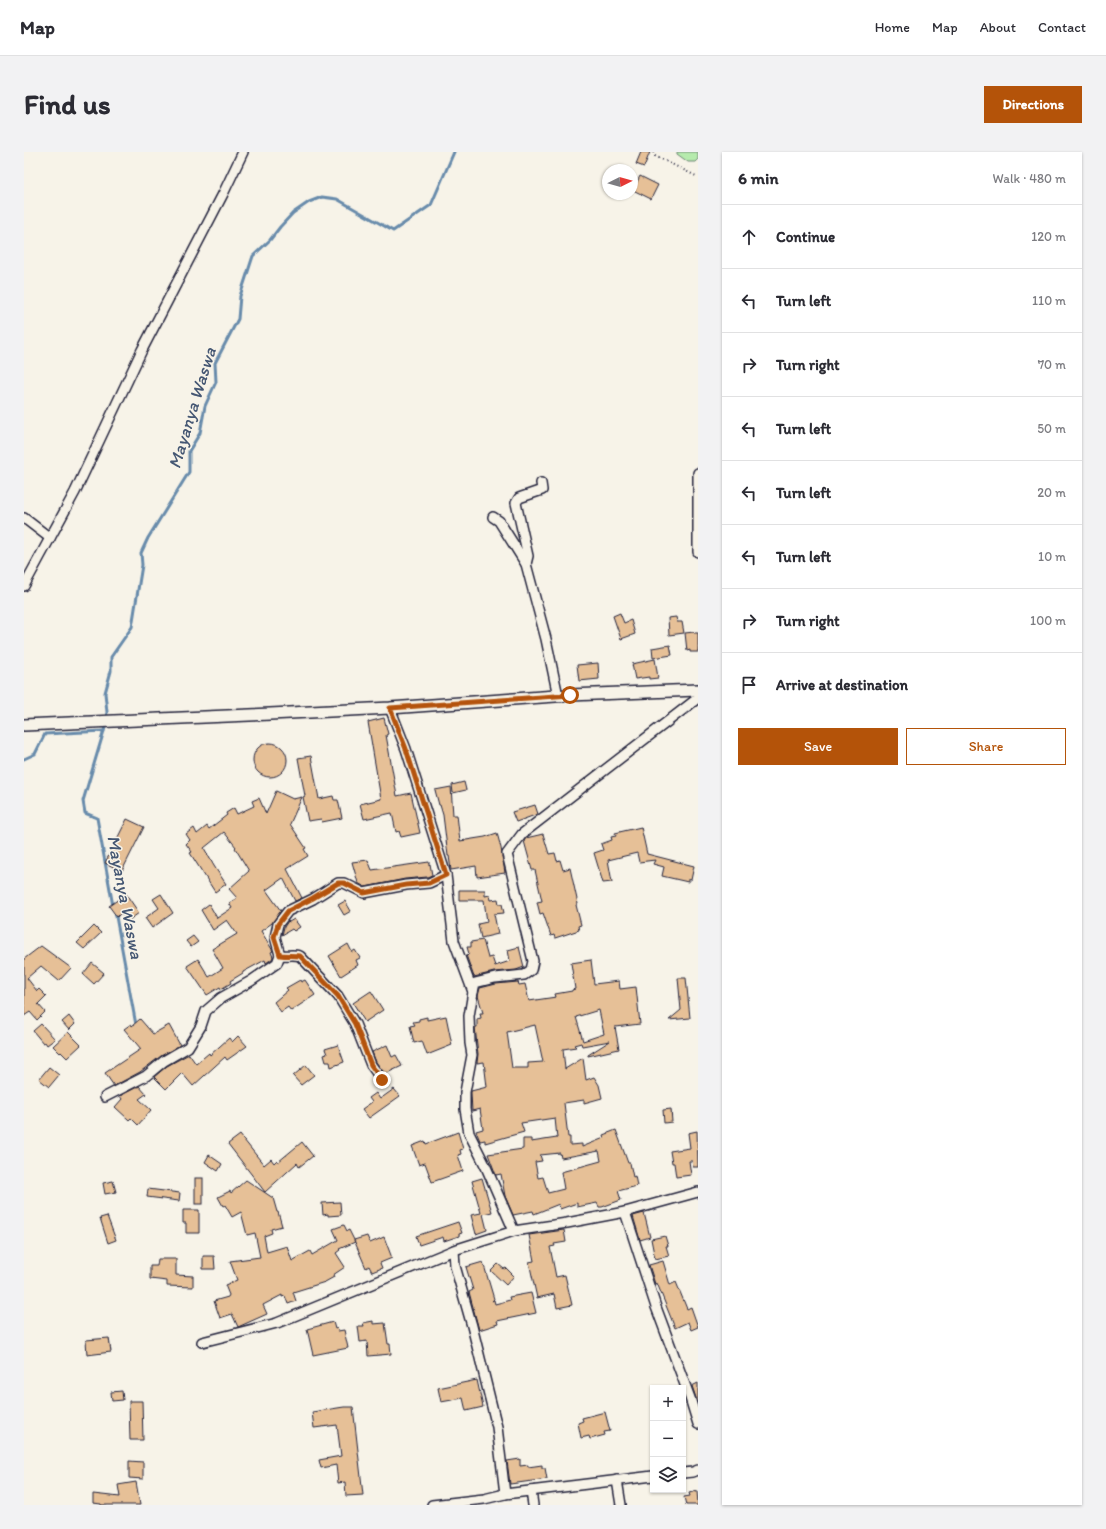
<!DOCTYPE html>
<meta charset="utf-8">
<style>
body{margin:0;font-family:Itim,sans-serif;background:#f2f2f3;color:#2b2b33}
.controls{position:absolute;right:12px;bottom:12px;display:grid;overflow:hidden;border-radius:0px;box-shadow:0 1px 3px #0004}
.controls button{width:36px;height:36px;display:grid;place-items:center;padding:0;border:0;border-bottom:1px solid #e1e1e2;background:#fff;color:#2b2b33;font:20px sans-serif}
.compass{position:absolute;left:578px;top:12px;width:36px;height:36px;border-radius:50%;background:#fff;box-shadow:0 1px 3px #0004;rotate:85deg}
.stop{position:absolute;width:12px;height:12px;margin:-9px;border:3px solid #b45309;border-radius:50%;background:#fff}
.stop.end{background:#b45309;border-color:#fff;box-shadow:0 1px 4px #0008}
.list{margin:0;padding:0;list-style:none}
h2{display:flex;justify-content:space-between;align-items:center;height:52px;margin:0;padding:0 16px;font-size:17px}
h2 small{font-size:13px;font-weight:400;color:#7c7c81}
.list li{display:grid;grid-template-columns:26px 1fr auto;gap:12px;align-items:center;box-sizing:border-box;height:64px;padding:0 16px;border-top:1px solid #e1e1e2}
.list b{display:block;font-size:15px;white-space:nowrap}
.list em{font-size:13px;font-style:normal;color:#7c7c81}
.actions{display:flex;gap:8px;padding:12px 16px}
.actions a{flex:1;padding:9px 0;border:1px solid #b45309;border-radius:0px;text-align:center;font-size:14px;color:#b45309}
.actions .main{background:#b45309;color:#fff}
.icon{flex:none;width:22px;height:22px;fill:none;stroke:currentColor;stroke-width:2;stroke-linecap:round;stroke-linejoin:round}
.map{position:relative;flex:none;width:674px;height:1353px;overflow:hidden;border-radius:0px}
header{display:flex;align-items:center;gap:24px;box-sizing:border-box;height:56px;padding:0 20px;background:#fff;border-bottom:1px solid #e1e1e2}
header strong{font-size:19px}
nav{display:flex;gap:22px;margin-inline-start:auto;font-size:14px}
.intro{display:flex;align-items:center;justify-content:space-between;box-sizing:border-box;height:96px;padding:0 24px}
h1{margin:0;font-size:28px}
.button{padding:10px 18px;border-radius:0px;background:#b45309;color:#fff;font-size:14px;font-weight:700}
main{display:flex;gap:24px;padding:0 24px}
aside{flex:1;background:#fff;border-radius:0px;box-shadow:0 1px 3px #0004}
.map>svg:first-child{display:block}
.green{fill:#b6ebad;stroke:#6c8674}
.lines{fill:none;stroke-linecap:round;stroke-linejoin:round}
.stream{stroke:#688bab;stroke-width:3}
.building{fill:#e6c097;stroke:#22223b;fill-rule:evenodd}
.minor-casing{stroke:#22223b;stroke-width:12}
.tertiary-casing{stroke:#22223b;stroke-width:14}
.path{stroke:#22223b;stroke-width:2;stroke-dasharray:1 3;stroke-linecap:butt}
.minor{stroke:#f7f3e8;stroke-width:9}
.tertiary{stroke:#f7f3e8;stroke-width:11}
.route{stroke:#b45309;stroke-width:5}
.labels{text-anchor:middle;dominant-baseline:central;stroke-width:3;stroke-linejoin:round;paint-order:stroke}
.water-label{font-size:18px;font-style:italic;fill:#455773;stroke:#f7f3e8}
</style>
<header>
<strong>Map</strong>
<nav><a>Home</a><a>Map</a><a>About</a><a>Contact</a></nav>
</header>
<div class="intro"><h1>Find us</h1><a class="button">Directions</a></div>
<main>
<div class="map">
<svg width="674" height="1353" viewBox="0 0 674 1353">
<rect width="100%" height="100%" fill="#f7f3e8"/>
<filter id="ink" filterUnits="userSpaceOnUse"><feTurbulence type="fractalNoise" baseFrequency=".025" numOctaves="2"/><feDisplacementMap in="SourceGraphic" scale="8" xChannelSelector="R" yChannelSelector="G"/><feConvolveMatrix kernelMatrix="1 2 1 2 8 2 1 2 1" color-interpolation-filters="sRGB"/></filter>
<g filter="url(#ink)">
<!-- green -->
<polygon class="green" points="653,0 674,0 674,7 671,10 664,10 653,2"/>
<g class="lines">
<!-- stream -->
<g class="stream">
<polyline points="82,566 83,560 81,541 87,519 87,505 108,475 118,413 117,401 124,386 165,320 165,299 176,281 181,254 192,230 191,211 214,167 216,144 229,104 246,88 256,75 269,61 285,50 298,45 313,47 369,79 407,53 430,0"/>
<polyline points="82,572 59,649 61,661 73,666 89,754"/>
<polyline points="0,607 11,602 21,582 80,579"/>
<polyline points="91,759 112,873"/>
</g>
</g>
<!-- building -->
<g class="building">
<polygon points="617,0 626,0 620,15 612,12"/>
<polygon points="616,24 634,33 627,47 609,38"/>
<polygon points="596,461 600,471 607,468 611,482 597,487 589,464"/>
<polygon points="652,465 653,470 658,470 660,481 645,483 644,466"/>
<polygon points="670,480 670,481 674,481 674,500 666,500 666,498 663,499 661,481"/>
<polygon points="646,493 648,503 629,506 628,496"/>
<polygon points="631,507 634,526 625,527 625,525 611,527 608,512"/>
<polygon points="574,511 575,527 555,529 553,513"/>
<polygon points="360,566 364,582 362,583 373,644 387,641 396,681 377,685 375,679 372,680 368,661 340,667 336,652 357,647 344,570"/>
<circle cx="246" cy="608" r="17"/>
<polygon points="287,604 295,647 309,644 310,648 314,648 318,666 298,670 297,667 284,669 279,645 281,644 274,606"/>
<polygon points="440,630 442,638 429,641 428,633"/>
<polygon points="427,635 429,663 433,663 436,689 461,685 473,681 477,696 481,721 453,725 452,714 427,718 425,704 424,704 419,663 416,653 415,653 411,638"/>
<polygon points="252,639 269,647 278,645 266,672 282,696 280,697 284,704 263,717 278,746 271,749 259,726 242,738 257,759 248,771 237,779 249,799 247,800 249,805 248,807 242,811 241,808 219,820 219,821 206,829 207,831 197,837 196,835 183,843 163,814 174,807 185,825 199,816 188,797 213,782 203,768 189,778 177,758 185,752 193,766 208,756 205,751 213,746 205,737 225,719 211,696 212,695 200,680 180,696 190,714 202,732 191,740 166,701 168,700 162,692 166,688 162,682 170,676 173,682 183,674 185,677 203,663 202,661 210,656 213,662 230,654 228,649 235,646 242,662"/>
<polygon points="511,653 514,662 492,670 488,660"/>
<polygon points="103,667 120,675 98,719 81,711"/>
<polygon points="617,675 623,702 670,714 667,728 664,727 664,730 638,724 640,715 629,712 631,708 615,710 613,701 584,708 588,730 579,731 570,701 579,698 577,692 588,688 587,685 592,684 591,681"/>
<polygon points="519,682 525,702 531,701 533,709 536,708 539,718 546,716 554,752 552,753 557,773 554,774 555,778 531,786 530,783 527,784 519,761 516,762 513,750 518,749 511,718 508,718 500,689 502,686"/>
<polygon points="344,708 348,718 405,710 405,713 406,712 408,723 403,725 381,727 341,735 334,731 328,710"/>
<polygon points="435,738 461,738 461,744 466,743 467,748 474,747 475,752 478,752 480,761 470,762 474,782 457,786 454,772 463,770 460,748 435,748"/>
<polygon points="102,742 115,761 105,768 97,761 93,765 85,754"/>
<polygon points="137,742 149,761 128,776 121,766 135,756 129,747"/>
<polygon points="321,749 327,759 320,763 314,753"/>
<polygon points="270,767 276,775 270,779 268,777 258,783 260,775 264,769 265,770"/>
<polygon points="70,774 77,781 60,797 53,791"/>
<polygon points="169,784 174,790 167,795 162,789"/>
<polygon points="459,788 464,806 468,805 471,814 486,809 484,798 495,795 500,815 492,818 470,820 450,825 442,803 445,802 443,795 447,795 447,790"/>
<polygon points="324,792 328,800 331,798 336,806 332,808 334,813 317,824 305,804"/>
<polygon points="17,794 47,816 35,829 17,814 3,826 13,839 15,837 22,844 14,852 21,860 13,868 6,860 0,864 0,807"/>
<path d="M 567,808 L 570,832 L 595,829 L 596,837 L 612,835 L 616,872 L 591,875 L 595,897 L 564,904 L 564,903 L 586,889 L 558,894 L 557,891 L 550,893 L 552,895 L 539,897 L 541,917 L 559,906 L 562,928 L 570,925 L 575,933 L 578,946 L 560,951 L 560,948 L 540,951 L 544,985 L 546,985 L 546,993 L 558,992 L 558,995 L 580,986 L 579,983 L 592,978 L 604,1011 L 606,1011 L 609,1025 L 611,1024 L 613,1034 L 594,1039 L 597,1048 L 578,1055 L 575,1055 L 573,1051 L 553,1055 L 553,1051 L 536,1057 L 535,1052 L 510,1062 L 509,1059 L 489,1063 L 481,1044 L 477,1022 L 472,1023 L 464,1002 L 499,997 L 499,987 L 507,987 L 507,990 L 533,986 L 531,966 L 497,971 L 500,980 L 461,991 L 461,988 L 456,989 L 452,979 L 459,977 L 456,957 L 448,959 L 447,941 L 447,939 L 463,935 L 460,910 L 453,911 L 454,902 L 451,875 L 453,875 L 453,867 L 457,866 L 456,861 L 459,861 L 454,844 L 456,836 L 472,832 L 494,830 L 495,833 L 501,832 L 505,849 L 532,845 L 531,842 L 548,839 L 548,838 L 551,837 L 547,811 ZM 575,858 L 580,882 L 559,889 L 552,865 ZM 511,873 L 519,910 L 504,911 L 504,916 L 488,916 L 483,880 ZM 575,999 L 577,1009 L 537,1020 L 540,1037 L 524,1041 L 519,1025 L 514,1026 L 511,1010 L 518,1009 L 516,1003 L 536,1001 L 537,1006 Z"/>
<polygon points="68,811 80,821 70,832 59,822"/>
<polygon points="654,826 662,826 666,866 645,868 657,858"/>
<polygon points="276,828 277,830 281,828 291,843 267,859 264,855 257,860 250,850 264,838 262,836"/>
<polygon points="347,839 359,858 341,870 329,851"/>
<polygon points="45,864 51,872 45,878 38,870"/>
<polygon points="422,864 428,893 403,903 398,889 390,891 386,874 391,873 389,870 395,869 395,867 403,865 403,868"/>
<polygon points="116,867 129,882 145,873 156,893 137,904 116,920 90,934 81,921 117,897 100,877 107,872 108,874"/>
<polygon points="17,872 31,887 23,893 21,890 19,891 9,879"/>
<polygon points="44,880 57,893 43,906 37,900 36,901 29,894"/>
<polygon points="214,884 223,894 203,908 201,905 169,934 158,921 142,937 130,925 143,914 165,902 172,912 185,901 186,903 205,886 208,890"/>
<polygon points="314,893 320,910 307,915 306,910 302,910 300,903 303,902 301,897"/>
<polygon points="363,893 368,905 372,903 378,914 361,922 352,910 348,900"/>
<polygon points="282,913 290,923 277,933 269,924"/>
<polygon points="25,915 35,923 25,935 15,927"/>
<polygon points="115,934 122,942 115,947 127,958 114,973 107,966 105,968 91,955 98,947 96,944"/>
<polygon points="370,937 376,944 345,966 338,957 348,950 345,946 352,941 356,947"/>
<polygon points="647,957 648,970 640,971 639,958"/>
<polygon points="673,979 674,1015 669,1015 668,1009 665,1009 667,1023 652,1025 650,1011 648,1011 646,999 666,996 664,981"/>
<polygon points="434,980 439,997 436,998 437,1002 434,1003 439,1019 408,1030 401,1011 395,1013 388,994 401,989 402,992"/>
<polygon points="216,983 240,1013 247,1007 250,1011 253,1008 254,1010 278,990 289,1004 275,1015 273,1011 241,1040 204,992"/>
<polygon points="185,1003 198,1012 194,1019 181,1010"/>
<rect x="171" y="1026" width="8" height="26"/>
<polygon points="458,1026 468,1060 459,1062 463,1078 452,1082 447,1063 457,1061 448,1029"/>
<polygon points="222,1028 249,1046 253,1060 254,1060 258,1074 247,1077 248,1081 240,1084 243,1100 263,1094 268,1109 286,1099 288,1103 314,1088 309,1077 320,1073 323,1079 325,1078 331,1090 315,1097 316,1098 312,1101 321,1115 309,1123 310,1125 301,1130 269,1140 272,1149 264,1152 261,1144 258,1145 258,1143 239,1153 243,1162 214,1175 208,1162 196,1166 190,1149 204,1145 205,1143 201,1133 213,1128 206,1109 236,1105 231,1081 223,1083 217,1060 208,1065 201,1053 199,1054 194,1045 206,1039 207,1041"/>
<polygon points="89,1029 92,1040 81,1042 79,1031"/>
<polygon points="124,1037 156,1041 155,1049 123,1045"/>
<polygon points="316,1050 317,1063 304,1064 304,1062 299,1063 298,1051"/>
<polygon points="159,1058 175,1058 175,1081 162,1081 162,1071 159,1071"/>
<polygon points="620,1061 626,1085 616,1088 609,1064"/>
<polygon points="83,1064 92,1088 84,1091 76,1066"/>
<polygon points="434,1070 438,1081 435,1082 435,1084 420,1089 419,1085 395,1093 392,1084"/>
<polygon points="540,1078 542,1090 530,1092 531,1094 526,1095 532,1125 541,1123 548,1153 533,1156 530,1142 513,1146 505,1110 510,1109 505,1083"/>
<polygon points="343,1084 346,1091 360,1085 368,1106 356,1111 358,1116 348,1120 345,1114 342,1116 330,1088"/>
<polygon points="641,1084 644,1094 642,1094 645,1104 631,1107 627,1087"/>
<polygon points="179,1104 190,1104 191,1117 179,1117"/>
<polygon points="134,1107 152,1107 152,1123 169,1124 169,1135 143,1134 143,1129 126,1127 126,1114 133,1114"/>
<polygon points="639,1109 646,1133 652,1130 663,1157 667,1155 674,1175 667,1178 664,1170 651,1176 633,1131 631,1132 625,1113"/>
<polygon points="459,1110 470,1147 468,1149 470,1148 471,1152 486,1148 485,1145 507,1141 512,1161 473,1169 474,1172 455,1178 445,1140 449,1138 442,1115"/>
<polygon points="474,1112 480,1117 482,1116 490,1124 482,1133 467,1119"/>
<polygon points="349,1169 349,1172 361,1171 364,1192 366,1192 367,1202 344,1204 343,1189 336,1190 334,1174 340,1174 339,1171"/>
<polygon points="309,1170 311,1177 313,1176 314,1179 320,1178 324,1196 289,1203 283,1177"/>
<polygon points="85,1186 87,1200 63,1203 62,1188"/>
<polygon points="453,1228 459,1255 442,1259 439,1246 417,1250 414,1236"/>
<polygon points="674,1231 674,1252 668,1234"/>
<polygon points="98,1239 99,1248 88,1249 87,1240"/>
<polygon points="105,1249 118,1249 119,1288 106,1288"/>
<polygon points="320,1255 329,1255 339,1343 322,1344 321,1330 314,1331 312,1313 297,1316 295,1308 317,1304 313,1273 290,1276 288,1260"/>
<polygon points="581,1260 586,1279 580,1280 581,1283 566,1287 565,1284 557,1286 554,1271 559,1269 558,1266"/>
<polygon points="496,1307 496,1314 504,1313 504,1315 518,1313 518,1316 521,1316 523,1327 486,1332 483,1309"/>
<polygon points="105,1309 119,1310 119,1327 105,1326"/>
<polygon points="112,1330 116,1353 77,1353 77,1352 69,1351 69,1342 96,1345 94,1333"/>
<polygon points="673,1339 674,1353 662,1353 660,1345 666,1344 665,1341"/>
</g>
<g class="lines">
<!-- minor casing -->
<g class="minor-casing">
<g id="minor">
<polyline points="674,321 674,400"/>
<polyline points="469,365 475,369 502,412 522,487 534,544"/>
<polyline points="0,366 26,386"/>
<polyline points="502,412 504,404 492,351 495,346 518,338 517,331"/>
<polyline points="0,434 51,340 118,198 199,42 219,0"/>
<polyline points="366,556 382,597 422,723 430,789 449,840 445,864 446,891 448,903 441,940 441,957 445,981 462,1015 490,1079"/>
<path d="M 256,803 C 263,804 269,802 276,804 L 314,844 L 331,872 L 347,913 L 358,928"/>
<polyline points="449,840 451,831 471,826 500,823 507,818 509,809 483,702 498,682 674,546"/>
<polyline points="81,945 122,924 140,909 164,895 177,874 182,859 197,846 227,829 253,811 256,803 251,785 254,772 264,759 289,747 314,731 320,731 340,741 382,733 405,731 422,723"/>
<polyline points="601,1060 632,1155 666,1246 674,1272"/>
<polyline points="430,1098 431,1114 448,1174 473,1275 481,1342"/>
<polyline points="178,1190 253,1171 430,1098 490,1079 543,1071 601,1060 674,1040"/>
<polyline points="659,1321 669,1320 674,1318"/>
<polyline points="593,1328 597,1353"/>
<polyline points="507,1339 509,1353"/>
<polyline points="408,1353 460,1347 481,1342 629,1324"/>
</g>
</g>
<!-- tertiary casing -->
<g class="tertiary-casing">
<polyline id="tertiary" points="0,573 246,562 366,556 546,543 674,538"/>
</g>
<!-- path -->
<polyline class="path" points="630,0 631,4 674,25"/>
<!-- minor -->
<use href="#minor" class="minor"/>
<!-- tertiary -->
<use href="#tertiary" class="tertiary"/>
</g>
</g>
<g class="lines" filter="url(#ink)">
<!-- route -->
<path class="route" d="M 358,928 L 347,913 L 331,872 L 314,844 L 276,804 C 269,803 263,804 256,803 L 250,785 L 254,772 L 264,759 L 289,746 L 314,731 L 320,731 L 340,741 L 382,733 L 405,731 L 422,723 L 382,597 L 366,556 L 546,543"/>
</g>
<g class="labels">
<!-- water labels -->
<g class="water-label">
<text transform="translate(168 256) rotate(-73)">Mayanya Waswa</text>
<text transform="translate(101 745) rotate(79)">Mayanya Waswa</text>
</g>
</g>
</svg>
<div class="controls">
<button>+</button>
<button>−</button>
<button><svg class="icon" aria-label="layers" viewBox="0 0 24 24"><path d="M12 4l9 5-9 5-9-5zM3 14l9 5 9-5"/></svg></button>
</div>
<svg class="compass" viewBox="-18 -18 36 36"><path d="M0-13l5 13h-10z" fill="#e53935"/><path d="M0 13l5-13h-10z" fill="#7c7c81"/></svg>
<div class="stop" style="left:546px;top:543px"></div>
<div class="stop end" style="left:358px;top:928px"></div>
</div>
<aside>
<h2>6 min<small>Walk · 480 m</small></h2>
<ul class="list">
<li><svg class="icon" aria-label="ahead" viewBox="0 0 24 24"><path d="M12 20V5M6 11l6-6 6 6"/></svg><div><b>Continue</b></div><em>120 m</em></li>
<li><svg class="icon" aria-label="left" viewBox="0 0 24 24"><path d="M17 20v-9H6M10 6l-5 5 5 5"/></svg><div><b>Turn left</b></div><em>110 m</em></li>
<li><svg class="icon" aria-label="right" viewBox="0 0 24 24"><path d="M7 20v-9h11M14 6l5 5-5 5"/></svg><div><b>Turn right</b></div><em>70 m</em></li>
<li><svg class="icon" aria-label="left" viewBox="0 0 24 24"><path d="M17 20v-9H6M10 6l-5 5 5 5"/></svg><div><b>Turn left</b></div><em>50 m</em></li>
<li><svg class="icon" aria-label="left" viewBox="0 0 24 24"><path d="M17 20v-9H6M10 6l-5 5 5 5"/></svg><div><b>Turn left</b></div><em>20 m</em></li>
<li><svg class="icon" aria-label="left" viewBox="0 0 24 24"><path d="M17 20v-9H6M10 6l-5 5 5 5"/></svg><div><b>Turn left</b></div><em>10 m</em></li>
<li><svg class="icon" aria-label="right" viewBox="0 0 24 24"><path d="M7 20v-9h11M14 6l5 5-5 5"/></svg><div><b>Turn right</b></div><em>100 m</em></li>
<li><svg class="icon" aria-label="arrive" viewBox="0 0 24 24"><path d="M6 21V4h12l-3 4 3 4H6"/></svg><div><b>Arrive at destination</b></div></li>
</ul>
<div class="actions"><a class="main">Save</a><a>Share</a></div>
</aside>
</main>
